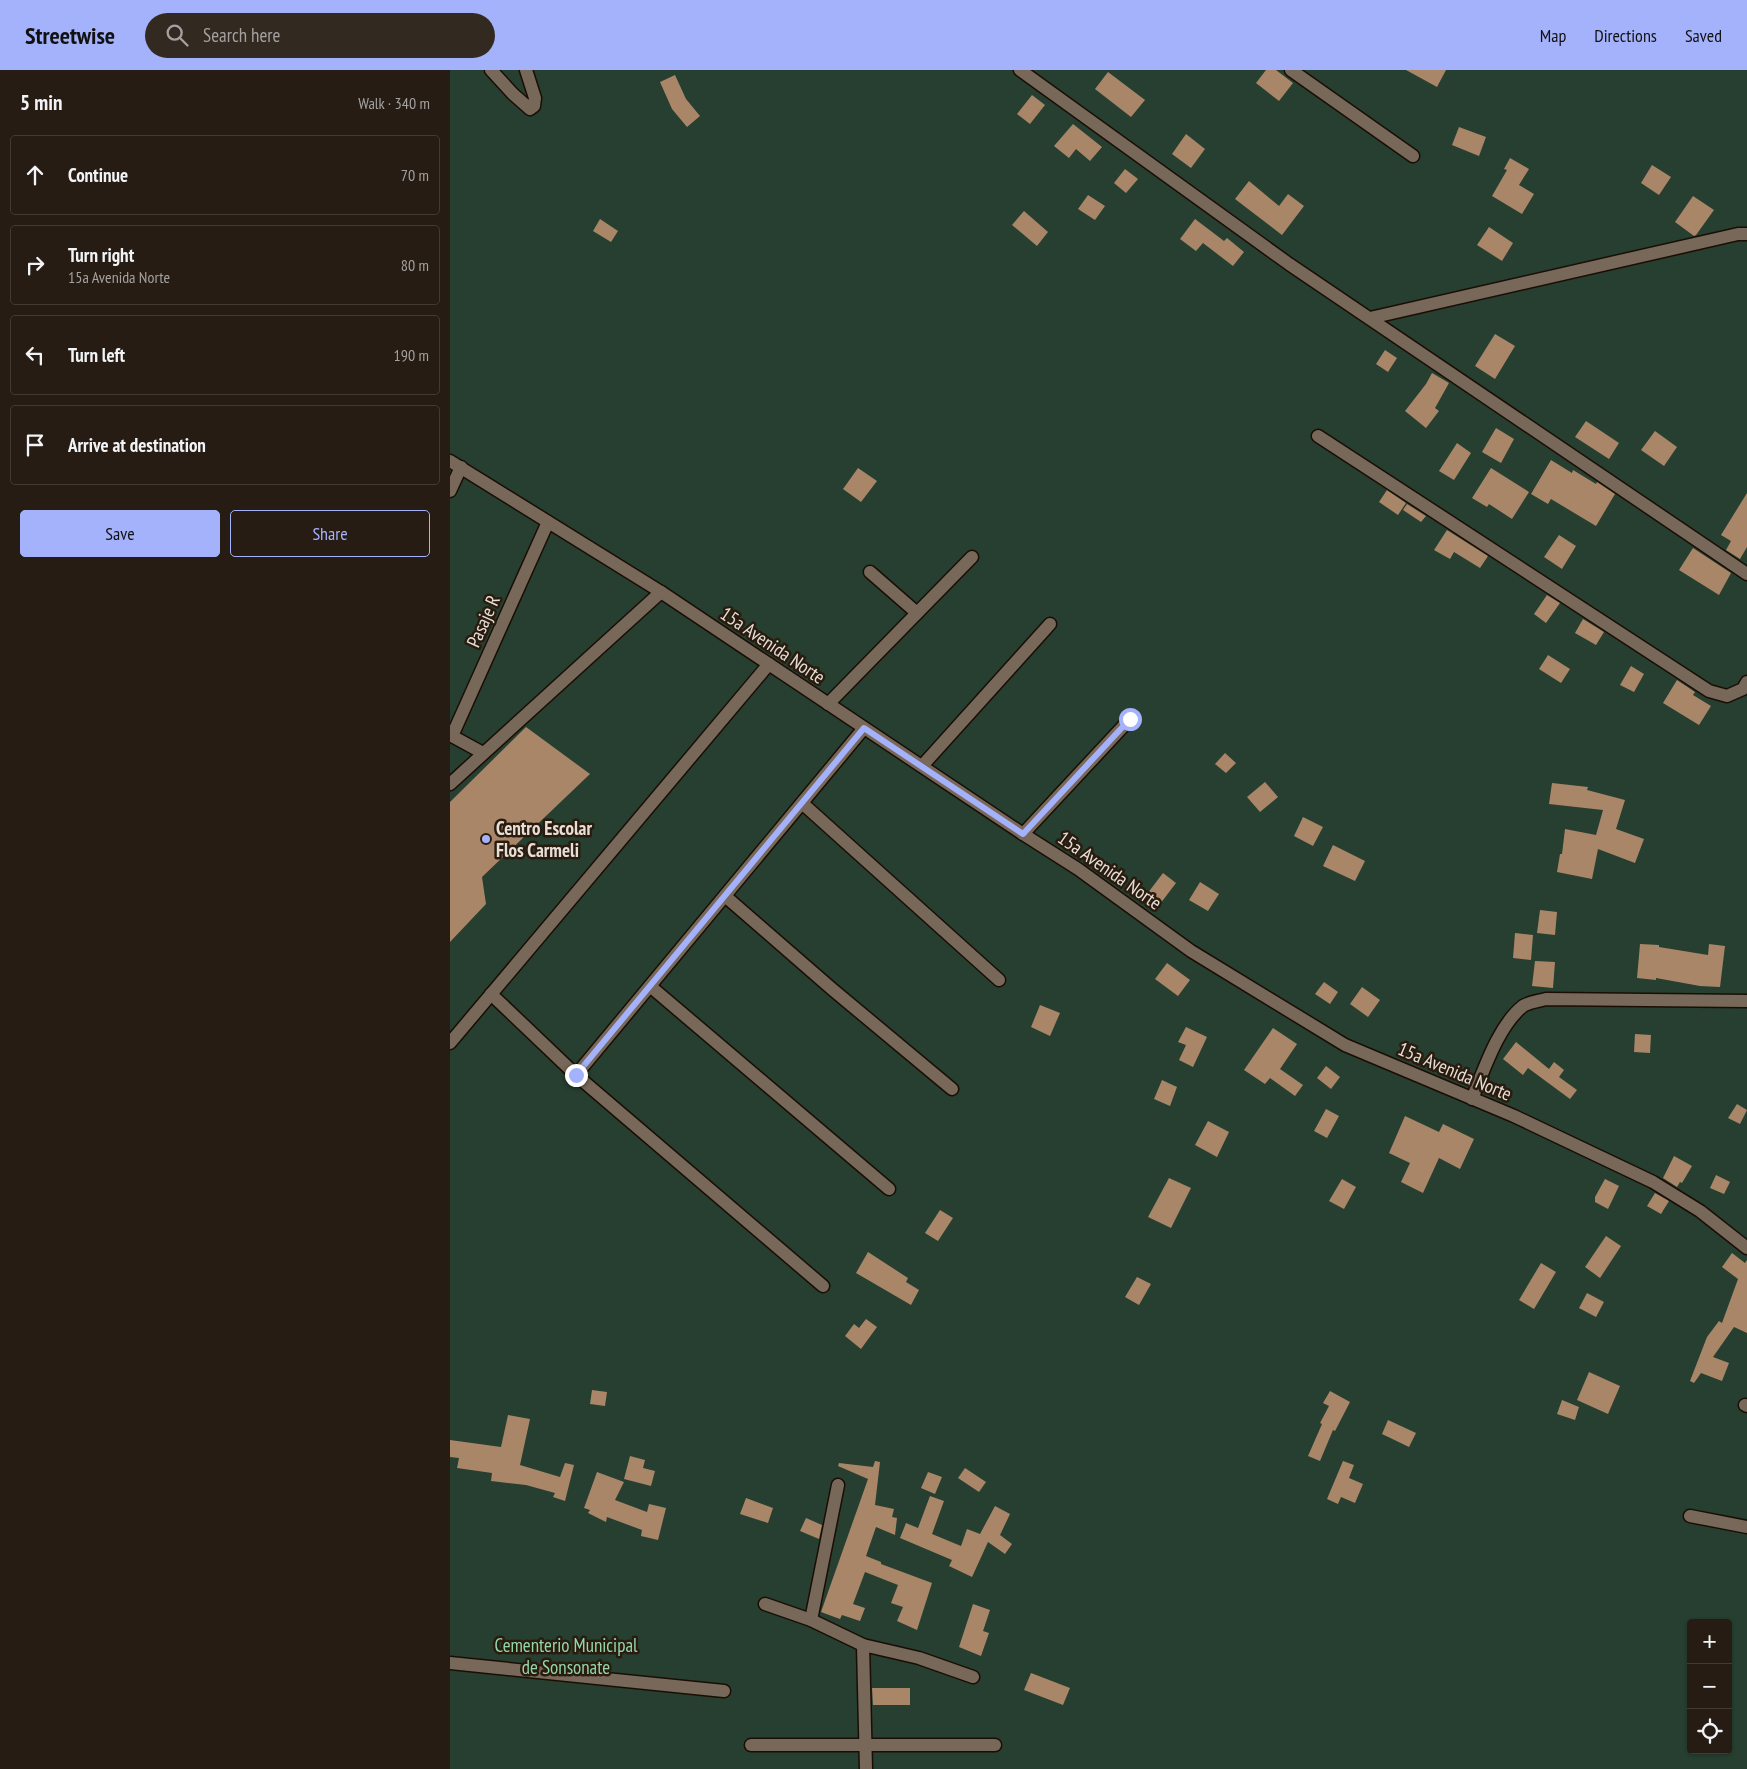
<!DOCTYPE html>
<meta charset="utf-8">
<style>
body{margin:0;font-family:"PT Sans Narrow",sans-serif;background:#322921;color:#f1f3f6}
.controls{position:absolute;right:15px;bottom:15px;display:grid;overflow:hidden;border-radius:5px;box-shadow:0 1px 4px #0004}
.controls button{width:45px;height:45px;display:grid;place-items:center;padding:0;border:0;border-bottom:1px solid #423a33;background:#261c13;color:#f1f3f6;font:25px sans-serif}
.stop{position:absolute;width:15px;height:15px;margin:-11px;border:4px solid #a4b2fc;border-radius:50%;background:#fff}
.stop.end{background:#a4b2fc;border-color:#fff;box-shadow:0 1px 5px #0008}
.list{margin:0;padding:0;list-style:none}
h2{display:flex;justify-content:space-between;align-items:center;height:65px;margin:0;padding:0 20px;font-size:21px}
h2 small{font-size:16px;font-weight:400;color:#a4a1a0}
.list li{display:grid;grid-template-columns:32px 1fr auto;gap:15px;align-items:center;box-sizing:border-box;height:80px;margin:0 10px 10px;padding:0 10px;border:1px solid #423a33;border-radius:5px}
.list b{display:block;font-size:19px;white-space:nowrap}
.list p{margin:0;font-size:16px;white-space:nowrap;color:#a4a1a0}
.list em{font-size:16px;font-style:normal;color:#a4a1a0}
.actions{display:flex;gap:10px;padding:15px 20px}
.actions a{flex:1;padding:11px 0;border:1px solid #a4b2fc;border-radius:5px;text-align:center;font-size:18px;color:#a4b2fc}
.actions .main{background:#a4b2fc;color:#111}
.icon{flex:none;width:28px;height:28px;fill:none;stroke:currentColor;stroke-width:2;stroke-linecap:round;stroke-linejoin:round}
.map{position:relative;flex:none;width:1297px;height:1699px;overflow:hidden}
header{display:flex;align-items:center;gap:30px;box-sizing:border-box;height:70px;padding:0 25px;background:#a4b2fc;color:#111}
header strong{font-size:24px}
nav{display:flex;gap:28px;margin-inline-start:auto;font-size:18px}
.search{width:350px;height:45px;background:#322921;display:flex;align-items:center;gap:12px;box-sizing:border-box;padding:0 18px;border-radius:28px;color:#a4a1a0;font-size:19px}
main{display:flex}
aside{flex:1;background:#261c13}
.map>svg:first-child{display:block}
.green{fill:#263f30;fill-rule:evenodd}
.building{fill:#aa8669}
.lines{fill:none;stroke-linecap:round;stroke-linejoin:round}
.street-casing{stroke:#1a0e04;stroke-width:15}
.street{stroke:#786859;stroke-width:12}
.route{stroke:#a4b2fc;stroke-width:6}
.poi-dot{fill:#a4b2fc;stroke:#291c0f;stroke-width:2}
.labels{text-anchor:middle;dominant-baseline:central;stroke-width:5;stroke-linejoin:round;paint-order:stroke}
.street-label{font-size:19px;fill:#e7ded6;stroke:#291c0f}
.poi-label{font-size:19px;font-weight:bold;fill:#e7ded6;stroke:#291c0f;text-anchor:start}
.park-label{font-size:19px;fill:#92d6ac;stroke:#291c0f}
</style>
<header>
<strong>Streetwise</strong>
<div class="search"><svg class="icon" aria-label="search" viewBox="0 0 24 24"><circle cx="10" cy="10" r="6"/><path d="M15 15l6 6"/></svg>Search here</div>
<nav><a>Map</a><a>Directions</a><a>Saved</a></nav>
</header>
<main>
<aside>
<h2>5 min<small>Walk · 340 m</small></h2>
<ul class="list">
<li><svg class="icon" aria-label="ahead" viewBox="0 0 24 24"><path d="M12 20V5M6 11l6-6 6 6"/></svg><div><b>Continue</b></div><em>70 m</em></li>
<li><svg class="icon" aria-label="right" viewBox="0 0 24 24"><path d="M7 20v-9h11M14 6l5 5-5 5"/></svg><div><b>Turn right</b><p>15a Avenida Norte</p></div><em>80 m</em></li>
<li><svg class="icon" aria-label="left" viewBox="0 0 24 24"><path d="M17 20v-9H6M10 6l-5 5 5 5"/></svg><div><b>Turn left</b></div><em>190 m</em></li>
<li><svg class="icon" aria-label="arrive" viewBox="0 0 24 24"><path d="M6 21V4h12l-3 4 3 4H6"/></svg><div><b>Arrive at destination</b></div></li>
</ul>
<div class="actions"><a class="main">Save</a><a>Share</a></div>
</aside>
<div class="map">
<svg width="1297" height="1699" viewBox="0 0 1297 1699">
<rect width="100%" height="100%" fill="#332519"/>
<!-- green -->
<path class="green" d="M 0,0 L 1297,0 L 1297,1699 L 0,1699 ZM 1241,1553 L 1278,1553 L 1278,1680 L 1241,1680 Z"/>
<!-- building -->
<g class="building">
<polygon points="816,0 826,0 843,13 829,31 806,13"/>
<polygon points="956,0 996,0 987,17"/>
<polygon points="658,2 695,30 681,47 645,19"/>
<polygon points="225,5 236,29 250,46 237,57 222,39 210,12"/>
<polygon points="582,25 595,35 580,54 567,44"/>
<polygon points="623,54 652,77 640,91 626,79 619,88 604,76"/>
<polygon points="1009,57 1036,67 1029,86 1002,75"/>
<polygon points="736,64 755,79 741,98 722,84"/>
<polygon points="1060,88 1079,99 1069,115 1084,124 1072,144 1042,126 1057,100 1054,99"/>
<polygon points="1202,95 1221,107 1209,125 1191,113"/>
<polygon points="675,99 688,109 676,123 664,113"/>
<polygon points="799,111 829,136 838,124 854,136 832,165 785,129"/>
<polygon points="638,125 655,136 645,150 628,139"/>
<polygon points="1243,126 1264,140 1246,165 1244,166 1225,152"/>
<polygon points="574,141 598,162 587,176 562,155"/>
<polygon points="150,149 168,161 161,172 143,161"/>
<polygon points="745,149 774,171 777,168 794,182 783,196 753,173 746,181 730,169"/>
<polygon points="1039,157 1063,173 1052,191 1027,175"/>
<polygon points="1045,264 1065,276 1045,309 1025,296"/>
<polygon points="935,280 947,288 938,302 926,294"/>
<polygon points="982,303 999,313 985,338 989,341 976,358 955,341 976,314"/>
<polygon points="1136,351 1169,373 1159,389 1125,367"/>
<polygon points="1046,358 1064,369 1051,393 1032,382"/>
<polygon points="1205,361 1227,377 1214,396 1191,380"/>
<polygon points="1007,373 1021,383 1004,410 989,401"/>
<polygon points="1101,390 1122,403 1123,400 1146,414 1147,412 1165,424 1146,456 1101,429 1098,434 1081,424"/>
<polygon points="408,398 427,411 411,432 393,419"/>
<polygon points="1041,398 1079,422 1062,449 1039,434 1037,437 1022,428"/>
<polygon points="937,420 956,433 948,445 929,432"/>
<polygon points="1297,423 1297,477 1290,489 1276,480 1281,471 1271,465"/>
<polygon points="957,434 976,446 971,452 953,440"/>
<polygon points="997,460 1038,486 1030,498 1004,482 1000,489 984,480"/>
<polygon points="1109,465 1126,476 1112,499 1094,487"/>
<polygon points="1243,478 1281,503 1269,525 1229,500"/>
<polygon points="1097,525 1110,533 1096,553 1084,544"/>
<polygon points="1133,549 1154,562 1146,575 1125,563"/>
<polygon points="1098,585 1120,599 1111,613 1089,599"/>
<polygon points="1181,596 1194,604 1184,622 1170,615"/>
<polygon points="1227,610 1245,622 1243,625 1261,636 1249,655 1213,633"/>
<polygon points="76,657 140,704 32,807 36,834 0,872 0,732"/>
<polygon points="775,683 786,693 776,703 765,694"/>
<polygon points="815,712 828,727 810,742 797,727"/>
<polygon points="1102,713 1138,717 1137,720 1175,730 1166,759 1194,769 1185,793 1148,779 1142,809 1107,802 1110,784 1112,784 1115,759 1146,765 1153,740 1099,734"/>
<polygon points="853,747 873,757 863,776 844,766"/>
<polygon points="883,775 915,791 905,811 873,796"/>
<polygon points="713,803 726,813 707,838 694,828"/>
<polygon points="750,812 769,824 758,841 739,830"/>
<polygon points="1090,840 1107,842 1105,865 1087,863"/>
<polygon points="1065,863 1083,865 1081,890 1063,888"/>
<polygon points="1190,874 1209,875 1209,877 1258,885 1259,874 1275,876 1270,917 1250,916 1206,908 1206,910 1187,908"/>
<polygon points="1085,891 1105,892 1103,918 1082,916"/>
<polygon points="717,893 740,910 728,926 705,909"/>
<polygon points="874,912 888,922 880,934 865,924"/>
<polygon points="912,917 930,930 918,947 900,934"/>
<polygon points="590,935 610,943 600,966 581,957"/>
<polygon points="736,957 757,967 743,997 729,990 736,975 728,972"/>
<polygon points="823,958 847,974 830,999 853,1015 845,1026 820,1008 815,1014 794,1000"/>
<polygon points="1185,964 1201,965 1200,983 1184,982"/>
<polygon points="1066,972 1099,999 1104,992 1114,1000 1109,1007 1127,1020 1120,1029 1078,998 1073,1005 1053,989"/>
<polygon points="876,996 890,1007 881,1019 867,1008"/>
<polygon points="712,1010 727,1017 720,1036 704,1029"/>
<polygon points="1287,1034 1297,1040 1290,1054 1278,1048"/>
<polygon points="876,1039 889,1046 877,1068 864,1061"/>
<polygon points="955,1046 989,1062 993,1054 1024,1069 1010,1099 989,1088 973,1123 951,1112 960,1093 939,1083"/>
<polygon points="758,1051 779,1062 767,1087 745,1075"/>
<polygon points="1224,1086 1242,1096 1232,1113 1230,1112 1227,1117 1213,1108"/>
<polygon points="1266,1105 1280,1112 1274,1124 1260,1118"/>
<polygon points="719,1108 741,1118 721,1158 698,1147"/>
<polygon points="892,1109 906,1117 894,1139 879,1131"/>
<polygon points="1155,1109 1169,1116 1158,1139 1145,1132 1145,1127"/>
<polygon points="1205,1123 1219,1131 1211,1144 1197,1136"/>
<polygon points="490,1140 503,1148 488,1171 475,1163"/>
<polygon points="1156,1166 1171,1176 1150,1208 1135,1197"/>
<polygon points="418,1182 458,1208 456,1212 469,1220 461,1235 406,1203"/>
<polygon points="1282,1183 1295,1193 1297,1190 1297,1263 1284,1257 1263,1287 1279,1293 1272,1311 1251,1303 1244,1313 1240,1311 1257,1267 1269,1251 1272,1253 1288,1209 1272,1197"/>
<polygon points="1091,1193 1106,1202 1084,1239 1069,1230"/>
<polygon points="687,1207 701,1214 689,1235 675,1227"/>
<polygon points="1137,1223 1154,1232 1146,1247 1129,1238"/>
<polygon points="416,1249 427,1257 411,1279 395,1266 404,1254 409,1258"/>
<polygon points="1139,1302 1170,1316 1158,1344 1127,1330"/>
<polygon points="142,1320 157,1322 155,1336 140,1334"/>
<polygon points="880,1321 900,1332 885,1361 883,1360 870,1391 858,1386 872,1354 870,1353 879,1336 873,1333"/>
<polygon points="1112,1330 1129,1337 1125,1350 1107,1344"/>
<polygon points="58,1345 80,1349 70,1395 110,1407 115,1393 124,1395 115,1431 103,1427 105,1423 76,1415 41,1411 42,1403 7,1398 9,1388 0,1387 0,1370 51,1377"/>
<polygon points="938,1350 966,1363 959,1377 932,1364"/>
<polygon points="180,1386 195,1390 193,1398 205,1401 201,1416 174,1409"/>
<polygon points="425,1391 430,1392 425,1435 444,1439 442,1447 447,1448 445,1465 426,1457 416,1486 431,1492 431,1494 482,1513 467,1560 447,1551 453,1537 441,1533 448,1515 415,1502 403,1534 415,1538 410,1551 392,1545 390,1549 371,1542 418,1409 388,1396 389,1393 423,1397"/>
<polygon points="893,1391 904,1395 899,1408 913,1414 905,1433 891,1427 888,1434 877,1429"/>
<polygon points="515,1398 536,1412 529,1422 508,1408"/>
<polygon points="147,1402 174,1412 165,1430 197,1442 199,1434 216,1438 208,1470 191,1466 192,1460 157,1447 156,1452 138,1443 140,1440 134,1438"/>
<polygon points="478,1402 492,1407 485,1424 471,1418"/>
<polygon points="480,1426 494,1431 482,1464 511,1476 517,1459 530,1464 545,1436 560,1444 550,1465 562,1474 555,1484 538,1472 522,1507 499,1496 502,1490 450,1468 456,1453 468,1458"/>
<polygon points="296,1428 323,1438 318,1453 290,1444"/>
<polygon points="356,1448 372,1455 369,1469 350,1461"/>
<polygon points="523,1534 540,1540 533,1561 539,1563 531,1586 509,1577"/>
<polygon points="581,1603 620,1618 613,1635 574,1620"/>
<polygon points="422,1618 460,1618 460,1635 423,1635"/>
</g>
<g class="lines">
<!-- street casing -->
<g class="street-casing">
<g id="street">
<polyline points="41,0 63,24 80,39 84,36 85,28 76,0"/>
<polyline points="570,0 839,194 1297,504"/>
<polyline points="841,0 963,86"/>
<polyline points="920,248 1288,164 1297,164"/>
<polyline points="868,366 1259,621 1277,626 1293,619 1297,612"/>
<polyline points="0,391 211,522 573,764 628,799 741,881 895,975 1064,1046 1203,1112 1250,1141 1297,1178"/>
<polyline points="0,421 11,397"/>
<polyline points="420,502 467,543"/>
<polyline points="378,634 522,487"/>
<polyline points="0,665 33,683"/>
<polyline points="2,666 98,452"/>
<polyline points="472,696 600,554"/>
<polyline points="0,714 211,522"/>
<polyline points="352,733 549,910"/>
<polyline points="573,764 680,649"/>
<polyline points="275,826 382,919 502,1019"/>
<polyline points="200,916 439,1119"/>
<polyline points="41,924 126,1005 373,1216"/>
<polyline points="0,973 319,594"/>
<polyline points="126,1005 414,658"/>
<path d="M 1022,1029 C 1034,1000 1048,956 1073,936 C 1079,932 1089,931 1096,929 L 1297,931"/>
<polyline points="1295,1335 1297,1336"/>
<polyline points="1240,1446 1297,1457"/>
<polyline points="315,1534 361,1550 413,1575 469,1588 523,1607"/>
<polyline points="361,1550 388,1415"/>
<polyline points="413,1575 416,1699"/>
<polyline points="0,1593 274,1621"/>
<polyline points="301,1675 545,1675"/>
</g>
</g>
<!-- street -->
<use href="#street" class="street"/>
</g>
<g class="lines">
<!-- route -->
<polyline class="route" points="126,1005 414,658 573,764 680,649"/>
</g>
<!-- markers -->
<circle class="poi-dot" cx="36" cy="769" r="5"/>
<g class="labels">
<!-- street labels -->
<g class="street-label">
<text transform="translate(33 551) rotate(-66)">Pasaje R</text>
<text transform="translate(323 575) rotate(34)">15a Avenida Norte</text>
<text transform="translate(660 800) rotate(35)">15a Avenida Norte</text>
<text transform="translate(1005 1001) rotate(23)">15a Avenida Norte</text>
</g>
<!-- poi labels -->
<g class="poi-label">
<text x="46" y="758">Centro Escolar<tspan x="46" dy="22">Flos Carmeli</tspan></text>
</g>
<!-- park labels -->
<g class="park-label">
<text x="116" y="1575">Cementerio Municipal<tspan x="116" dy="22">de Sonsonate</tspan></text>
</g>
</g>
</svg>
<div class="controls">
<button>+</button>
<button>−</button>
<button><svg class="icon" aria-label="locate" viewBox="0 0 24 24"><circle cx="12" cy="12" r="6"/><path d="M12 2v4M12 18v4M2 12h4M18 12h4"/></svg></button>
</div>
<div class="stop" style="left:680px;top:649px"></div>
<div class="stop end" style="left:126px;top:1005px"></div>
</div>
</main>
